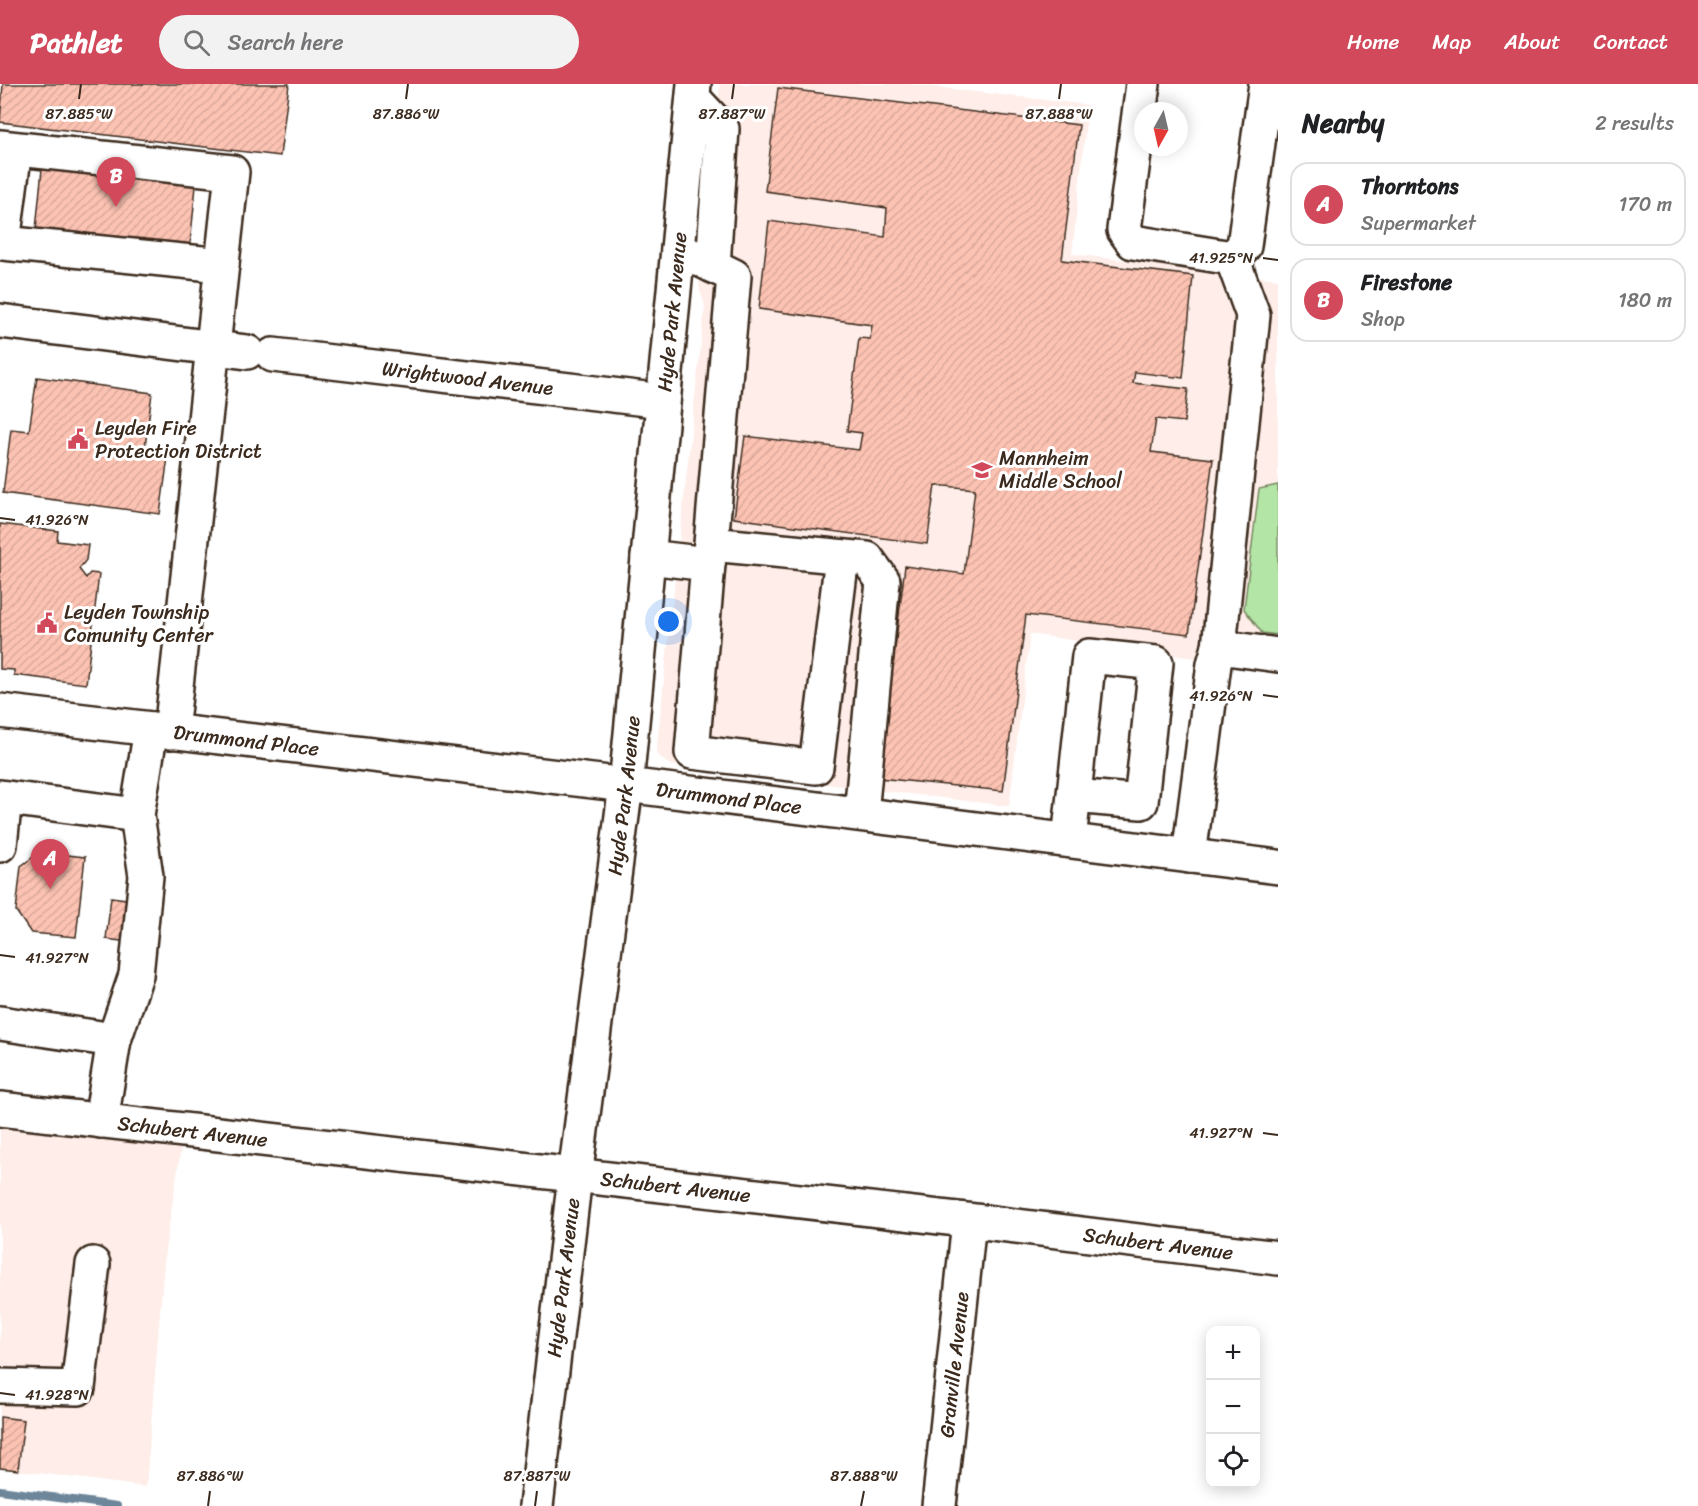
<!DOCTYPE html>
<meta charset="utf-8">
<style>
body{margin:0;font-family:Sriracha,sans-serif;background:#f2f2f2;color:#202124}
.controls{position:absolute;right:18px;bottom:18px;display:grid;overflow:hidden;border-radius:12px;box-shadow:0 3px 15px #0003}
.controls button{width:54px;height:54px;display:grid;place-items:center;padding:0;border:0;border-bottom:2px solid #e0e0e0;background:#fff;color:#202124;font:30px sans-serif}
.compass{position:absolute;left:1134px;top:18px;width:54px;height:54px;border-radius:50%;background:#fff;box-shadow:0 3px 15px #0003;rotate:188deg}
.you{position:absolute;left:669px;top:538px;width:21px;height:21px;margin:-15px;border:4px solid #fff;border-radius:50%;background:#1a73e8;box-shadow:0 0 0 9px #1a73e833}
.badge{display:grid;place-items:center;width:39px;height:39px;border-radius:50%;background:#d1495b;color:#fff;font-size:20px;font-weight:700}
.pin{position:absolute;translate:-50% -50px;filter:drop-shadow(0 2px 3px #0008)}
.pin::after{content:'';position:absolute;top:32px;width:21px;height:18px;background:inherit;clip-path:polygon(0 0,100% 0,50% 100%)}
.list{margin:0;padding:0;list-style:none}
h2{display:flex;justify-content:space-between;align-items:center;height:78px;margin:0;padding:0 24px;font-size:26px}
h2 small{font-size:20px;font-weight:400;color:#757577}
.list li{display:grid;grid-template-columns:39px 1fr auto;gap:18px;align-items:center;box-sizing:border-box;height:84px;margin:0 12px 12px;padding:0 12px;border:2px solid #e0e0e0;border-radius:18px}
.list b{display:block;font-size:22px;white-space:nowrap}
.list p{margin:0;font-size:20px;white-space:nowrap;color:#757577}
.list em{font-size:20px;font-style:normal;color:#757577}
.icon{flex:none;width:33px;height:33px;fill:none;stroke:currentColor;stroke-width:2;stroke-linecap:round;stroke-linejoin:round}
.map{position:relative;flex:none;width:1278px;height:1422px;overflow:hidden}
header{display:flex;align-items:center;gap:36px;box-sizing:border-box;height:84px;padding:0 30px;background:#d1495b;color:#fff}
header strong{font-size:28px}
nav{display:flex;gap:33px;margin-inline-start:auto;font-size:21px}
.search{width:420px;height:54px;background:#f2f2f2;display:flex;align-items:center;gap:15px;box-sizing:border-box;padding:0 21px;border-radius:33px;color:#757577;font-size:22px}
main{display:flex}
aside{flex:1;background:#fff}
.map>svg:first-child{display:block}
.built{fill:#feede8}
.pitch{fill:#b3e5a6;stroke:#778862;stroke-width:1.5}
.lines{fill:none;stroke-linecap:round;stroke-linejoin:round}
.stream{stroke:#6d869a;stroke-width:8}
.building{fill:url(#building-hatch);stroke:#3b2a1e;stroke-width:1.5}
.minor-casing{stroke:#3b2a1e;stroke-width:38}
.minor{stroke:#fff;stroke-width:33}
.ticks{fill:none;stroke:#3b2a1e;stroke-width:2}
.labels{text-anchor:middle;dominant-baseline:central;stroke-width:6;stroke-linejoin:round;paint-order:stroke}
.street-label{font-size:20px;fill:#3b2a1e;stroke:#fff}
.poi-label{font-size:20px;fill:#3b2a1e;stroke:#fff;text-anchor:start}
.ticks-label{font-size:15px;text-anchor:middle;fill:#3b2a1e;stroke:#fff;stroke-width:6;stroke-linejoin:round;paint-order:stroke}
</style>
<header>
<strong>Pathlet</strong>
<div class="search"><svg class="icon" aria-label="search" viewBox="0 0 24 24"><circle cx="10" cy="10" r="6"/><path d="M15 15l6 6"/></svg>Search here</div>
<nav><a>Home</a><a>Map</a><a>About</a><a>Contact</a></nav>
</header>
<main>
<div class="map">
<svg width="1278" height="1422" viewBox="0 0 1278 1422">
<defs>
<pattern id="building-hatch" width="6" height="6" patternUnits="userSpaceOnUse" patternTransform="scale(1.5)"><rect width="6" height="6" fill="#fcc3b3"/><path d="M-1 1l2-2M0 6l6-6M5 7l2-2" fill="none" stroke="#d9a89a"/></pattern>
</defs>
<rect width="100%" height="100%" fill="#fff"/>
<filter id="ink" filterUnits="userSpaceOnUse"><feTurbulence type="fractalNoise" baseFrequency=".0167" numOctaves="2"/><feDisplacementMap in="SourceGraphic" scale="12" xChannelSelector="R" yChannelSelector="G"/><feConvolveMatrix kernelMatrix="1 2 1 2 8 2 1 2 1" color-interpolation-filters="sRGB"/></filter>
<g filter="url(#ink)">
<!-- built -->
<g class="built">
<polygon points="720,0 908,0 1088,21 1072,170 1278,195 1278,584 1208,576 1030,550 1009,722 670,681 656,670 705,222 699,203"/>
<polygon points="0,1039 181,1065 165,1166 146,1403 0,1384"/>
</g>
<!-- pitch -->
<polygon class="pitch" points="1278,401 1278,551 1262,549 1244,525 1259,405"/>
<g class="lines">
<!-- stream -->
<polyline class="stream" points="0,1406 117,1422"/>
</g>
<!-- building -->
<g class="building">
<polygon points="3,0 289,0 280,72 0,38"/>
<polygon points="778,4 1079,41 1062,176 1193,192 1183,294 1135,288 1133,299 1188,305 1184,338 1156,335 1151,368 1213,375 1189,550 1026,531 1003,707 879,694 905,482 964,490 975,405 935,401 927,460 734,434 745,352 859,366 862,349 847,347 859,254 870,255 872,241 759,225 769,137 885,153 887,124 765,107"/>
<polygon points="42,85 196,102 190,161 36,145"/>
<polygon points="37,293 152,309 145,363 169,366 160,430 3,409 11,345 29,347"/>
<polygon points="0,440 58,447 57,457 88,461 86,476 79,485 86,494 90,489 99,490 86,600 14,591 14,586 0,585"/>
<polygon points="40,768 85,773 76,853 31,849 16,827 21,782"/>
<polygon points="111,813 141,817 136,859 106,855"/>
<polygon points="0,1333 24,1336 18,1386 0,1384"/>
</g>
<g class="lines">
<!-- minor casing -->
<g class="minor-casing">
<g id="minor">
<polyline points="1143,0 1124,146 1133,158 1232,174 1244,162 1266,0"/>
<polyline points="693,14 722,45 713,182"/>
<polyline points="0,63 232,88 171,648"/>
<polyline points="15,65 3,159 222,181"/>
<polyline points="1232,174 1253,231 1219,563 1278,571"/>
<polyline points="0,237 247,268"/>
<path id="s1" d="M 273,271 L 663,317"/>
<polyline points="711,460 867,475 883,497 861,730"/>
<polyline points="648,473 708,480 711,460 734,192 678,165"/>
<polyline points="708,480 692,668 816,683 842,473"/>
<path id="s2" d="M 0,627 L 626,701 L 1278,783"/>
<polyline points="0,713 137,731"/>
<polyline points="1069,756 1089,572 1156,579 1141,718 1074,712"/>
<polyline points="0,761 5,714"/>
<polyline points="1189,772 1214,580 1219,563"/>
<polyline points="0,939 114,956"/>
<path id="s3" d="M 0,1025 L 992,1139 L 1278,1174"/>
<polyline points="101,1037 114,956 136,891 146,792 137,731 151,645"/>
<polyline points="0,1302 78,1304 93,1180"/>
<path id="s4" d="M 536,1422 L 575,1092 L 626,701 L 694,0"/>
<path id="s5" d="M 939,1422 L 969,1137"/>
</g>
</g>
<!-- minor -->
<use href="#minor" class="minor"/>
</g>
</g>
<!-- ticks -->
<path class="ticks" d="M 79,15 L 81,0M 406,15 L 408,0M 732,15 L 734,0M 1059,15 L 1061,0M 1263,174 L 1278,176M 0,434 L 15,436M 1263,611 L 1278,613M 0,871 L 15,873M 1263,1049 L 1278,1051M 0,1309 L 15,1311M 208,1422 L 210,1407M 535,1422 L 537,1407M 861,1422 L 864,1407"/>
<!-- icons -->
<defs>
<g id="civic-bare" transform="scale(1.62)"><path d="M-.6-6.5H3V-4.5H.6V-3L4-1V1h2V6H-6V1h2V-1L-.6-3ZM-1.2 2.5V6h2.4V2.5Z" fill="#d1495b" stroke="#fff" stroke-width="2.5" paint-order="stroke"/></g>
<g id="school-bare" transform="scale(1.62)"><path d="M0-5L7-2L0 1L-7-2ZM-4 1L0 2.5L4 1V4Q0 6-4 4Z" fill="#d1495b" stroke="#fff" stroke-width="2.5" paint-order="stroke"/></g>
</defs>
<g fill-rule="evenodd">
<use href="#civic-bare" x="78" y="355"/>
<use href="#school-bare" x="982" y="386"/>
<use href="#civic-bare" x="47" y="539"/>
</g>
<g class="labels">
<!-- street labels -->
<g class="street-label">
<text stroke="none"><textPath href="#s4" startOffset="1202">Hyde Park Avenue</textPath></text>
<text stroke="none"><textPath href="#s1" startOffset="196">Wrightwood Avenue</textPath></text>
<text stroke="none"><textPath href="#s2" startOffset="248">Drummond Place</textPath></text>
<text stroke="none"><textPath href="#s4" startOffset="716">Hyde Park Avenue</textPath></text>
<text stroke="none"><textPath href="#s2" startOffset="734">Drummond Place</textPath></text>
<text stroke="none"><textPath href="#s3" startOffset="194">Schubert Avenue</textPath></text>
<text stroke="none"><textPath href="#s3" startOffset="680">Schubert Avenue</textPath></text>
<text stroke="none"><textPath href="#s3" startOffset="1166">Schubert Avenue</textPath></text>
<text stroke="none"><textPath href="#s4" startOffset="230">Hyde Park Avenue</textPath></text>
<text stroke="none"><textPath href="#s5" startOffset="142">Granville Avenue</textPath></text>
</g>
<!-- poi labels -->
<g class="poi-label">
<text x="95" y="344">Leyden Fire<tspan x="95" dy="23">Protection District</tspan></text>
<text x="999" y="374">Mannheim<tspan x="999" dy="23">Middle School</tspan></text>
<text x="64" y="528">Leyden Township<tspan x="64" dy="23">Comunity Center</tspan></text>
</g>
</g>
<g class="ticks-label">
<text x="79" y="35">87.885°W</text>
<text x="406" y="35">87.886°W</text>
<text x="732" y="35">87.887°W</text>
<text x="1059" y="35">87.888°W</text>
<text x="1221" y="179">41.925°N</text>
<text x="57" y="441">41.926°N</text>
<text x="1221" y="617">41.926°N</text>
<text x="57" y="879">41.927°N</text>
<text x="1221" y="1054">41.927°N</text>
<text x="57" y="1316">41.928°N</text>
<text x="210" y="1397">87.886°W</text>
<text x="537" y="1397">87.887°W</text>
<text x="864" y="1397">87.888°W</text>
</g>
</svg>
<div class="controls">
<button>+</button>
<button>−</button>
<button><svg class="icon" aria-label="locate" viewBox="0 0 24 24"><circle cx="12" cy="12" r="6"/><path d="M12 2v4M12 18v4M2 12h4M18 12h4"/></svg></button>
</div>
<svg class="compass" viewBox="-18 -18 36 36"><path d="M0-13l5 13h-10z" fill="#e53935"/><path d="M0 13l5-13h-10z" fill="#757577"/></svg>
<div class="you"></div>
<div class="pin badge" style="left:50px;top:805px">A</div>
<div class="pin badge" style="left:116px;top:123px">B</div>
</div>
<aside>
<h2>Nearby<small>2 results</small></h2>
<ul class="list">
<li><span class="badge">A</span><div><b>Thorntons</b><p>Supermarket</p></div><em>170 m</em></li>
<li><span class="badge">B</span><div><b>Firestone</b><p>Shop</p></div><em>180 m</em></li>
</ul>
</aside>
</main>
